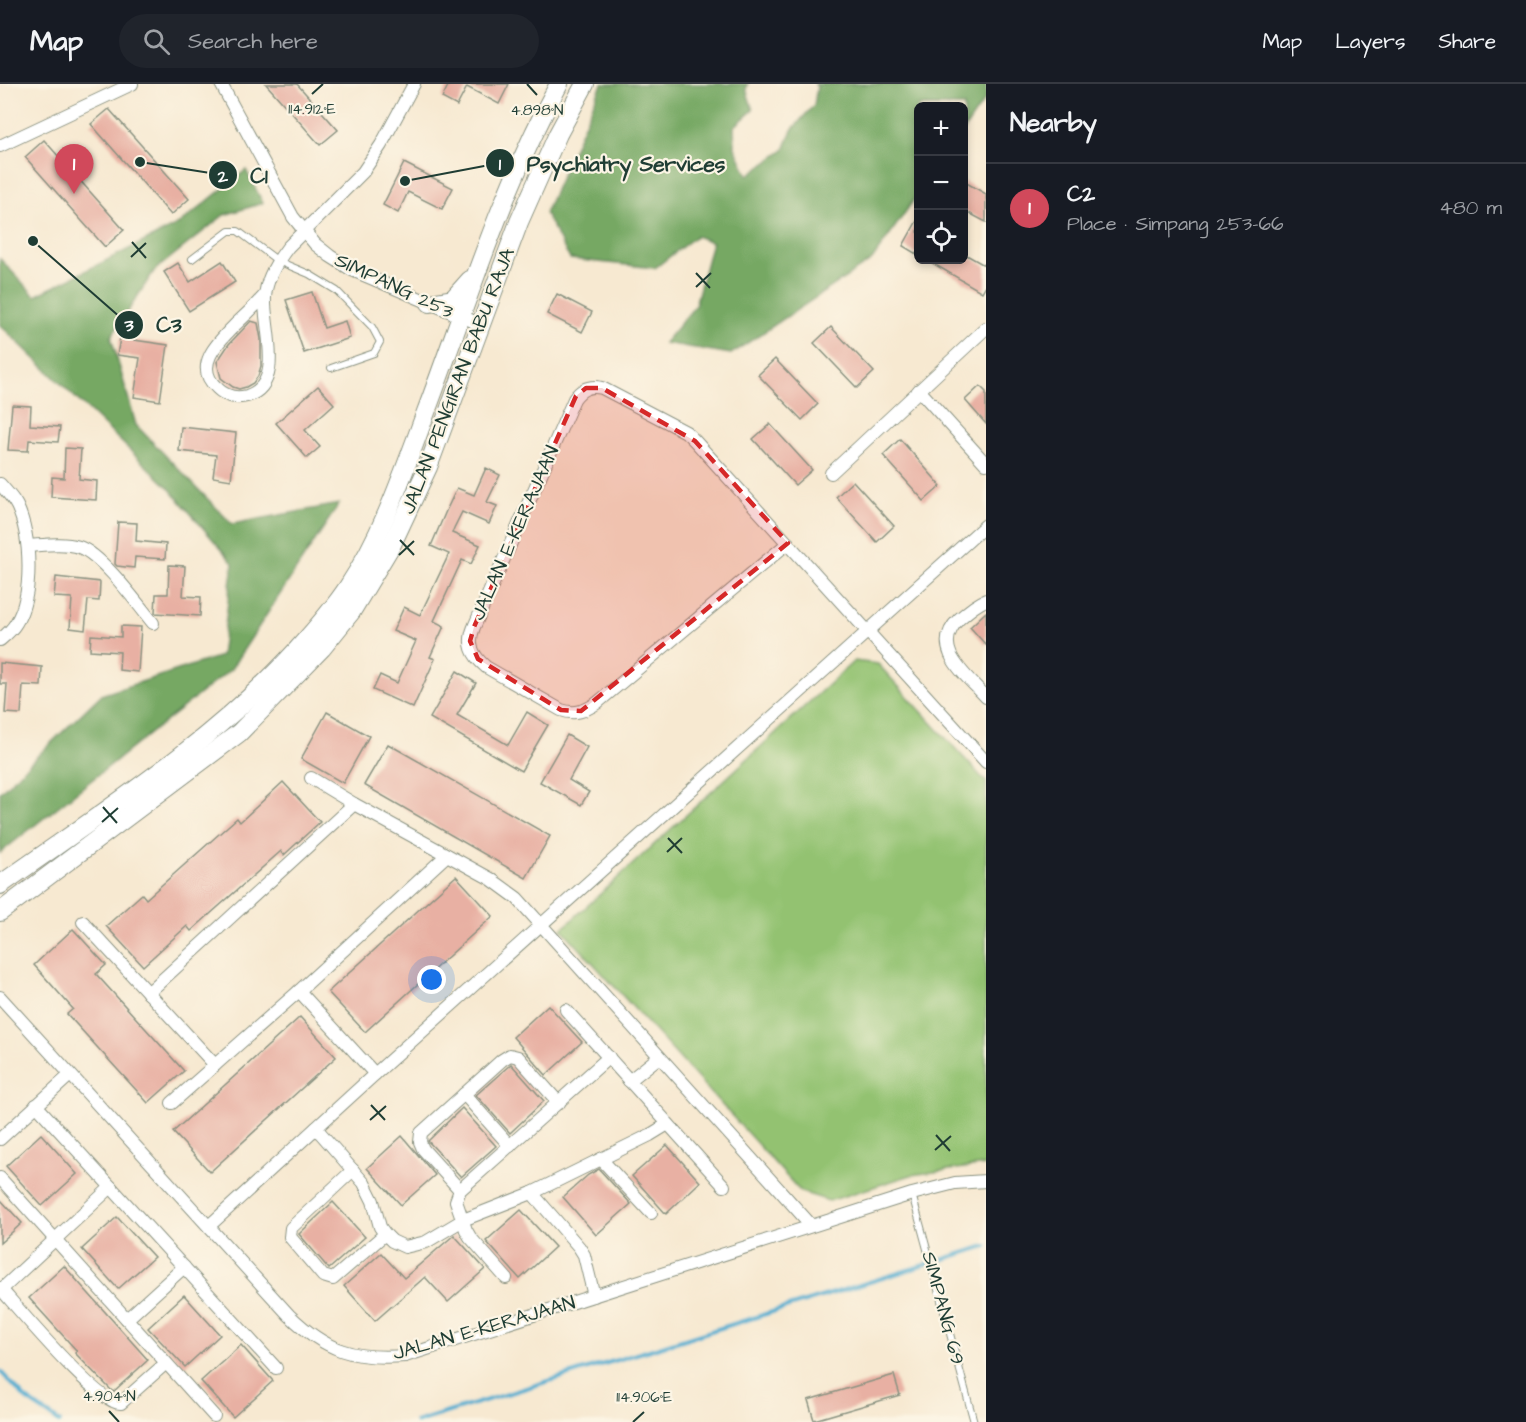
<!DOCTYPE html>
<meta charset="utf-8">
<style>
body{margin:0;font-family:"Architects Daughter",sans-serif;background:#20242c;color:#f1f3f6}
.controls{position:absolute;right:18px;top:18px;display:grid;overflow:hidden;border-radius:9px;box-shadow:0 3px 9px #0003}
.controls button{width:54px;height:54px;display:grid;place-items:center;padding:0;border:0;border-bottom:2px solid #363941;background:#171b24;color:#f1f3f6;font:30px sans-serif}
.you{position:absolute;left:432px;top:896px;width:21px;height:21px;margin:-15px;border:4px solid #fff;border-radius:50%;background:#1a73e8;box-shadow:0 0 0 9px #1a73e833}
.badge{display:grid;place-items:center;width:39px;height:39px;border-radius:50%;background:#d1495b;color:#fff;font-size:20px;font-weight:700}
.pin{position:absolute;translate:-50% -50px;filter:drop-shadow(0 2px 3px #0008)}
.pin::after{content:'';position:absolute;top:32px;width:21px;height:18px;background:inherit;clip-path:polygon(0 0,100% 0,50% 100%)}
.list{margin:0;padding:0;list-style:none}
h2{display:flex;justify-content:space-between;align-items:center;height:78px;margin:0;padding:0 24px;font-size:26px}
h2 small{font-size:20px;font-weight:400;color:#9ea1a6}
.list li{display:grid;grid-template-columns:39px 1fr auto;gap:18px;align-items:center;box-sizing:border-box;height:90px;padding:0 24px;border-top:2px solid #363941}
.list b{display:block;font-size:22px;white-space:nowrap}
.list p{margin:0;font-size:20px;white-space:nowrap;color:#9ea1a6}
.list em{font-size:20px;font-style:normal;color:#9ea1a6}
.icon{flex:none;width:33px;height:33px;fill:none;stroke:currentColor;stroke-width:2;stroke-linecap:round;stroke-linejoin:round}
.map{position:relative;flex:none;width:986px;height:1338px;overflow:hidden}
header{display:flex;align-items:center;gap:36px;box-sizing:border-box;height:84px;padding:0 30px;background:#171b24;border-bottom:2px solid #363941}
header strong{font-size:28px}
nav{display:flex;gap:33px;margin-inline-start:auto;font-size:21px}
.search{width:420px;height:54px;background:#20242c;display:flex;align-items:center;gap:15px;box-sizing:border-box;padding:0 21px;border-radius:33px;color:#9ea1a6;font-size:22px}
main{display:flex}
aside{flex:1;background:#171b24}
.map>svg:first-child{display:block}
.green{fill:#93c271;stroke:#598052;stroke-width:1.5}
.forest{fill:#76a863;stroke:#4a724c;stroke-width:1.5}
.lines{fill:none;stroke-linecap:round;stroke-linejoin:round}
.stream{stroke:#53aed1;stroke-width:4}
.building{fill:#e8b0a3}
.lane-casing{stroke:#8b9382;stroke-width:8}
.street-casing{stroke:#8b9382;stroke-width:14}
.primary-casing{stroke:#8b9382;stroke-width:20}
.lane{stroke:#fff;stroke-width:6}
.street{stroke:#fff;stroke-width:12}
.primary{stroke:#fff;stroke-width:18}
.marked{fill:#d62828;fill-opacity:0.2;stroke:#d62828;stroke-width:4.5;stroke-dasharray:12 8;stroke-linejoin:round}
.ticks{fill:none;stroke:#1f3d34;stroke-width:2}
.labels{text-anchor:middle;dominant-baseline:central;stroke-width:4.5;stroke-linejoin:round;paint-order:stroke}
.street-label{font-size:20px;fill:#1f3d34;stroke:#fcf5e5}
.ticks-label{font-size:15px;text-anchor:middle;fill:#1f3d34;stroke:#fcf5e5;stroke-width:4.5;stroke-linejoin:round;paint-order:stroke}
.leader{fill:none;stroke:#1f3d34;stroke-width:2}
.callout-dot{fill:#1f3d34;stroke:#fcf5e5;stroke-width:2}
.mark-label{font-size:18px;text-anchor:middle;font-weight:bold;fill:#fff}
.callout-label{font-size:21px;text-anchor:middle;font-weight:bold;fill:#1f3d34;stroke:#fcf5e5;stroke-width:4.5;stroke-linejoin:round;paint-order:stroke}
</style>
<header>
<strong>Map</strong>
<div class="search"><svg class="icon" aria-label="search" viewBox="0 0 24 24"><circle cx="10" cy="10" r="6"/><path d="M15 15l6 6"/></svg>Search here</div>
<nav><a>Map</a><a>Layers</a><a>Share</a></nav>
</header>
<main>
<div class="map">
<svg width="986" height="1338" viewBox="0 0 986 1338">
<rect width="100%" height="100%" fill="#fcf5e5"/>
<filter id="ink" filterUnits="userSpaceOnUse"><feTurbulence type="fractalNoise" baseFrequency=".0167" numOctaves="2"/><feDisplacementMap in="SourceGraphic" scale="12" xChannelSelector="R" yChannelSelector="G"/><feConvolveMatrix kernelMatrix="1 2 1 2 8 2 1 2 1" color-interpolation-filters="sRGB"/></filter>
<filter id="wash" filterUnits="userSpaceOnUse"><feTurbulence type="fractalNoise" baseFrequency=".008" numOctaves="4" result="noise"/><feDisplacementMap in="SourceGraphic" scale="24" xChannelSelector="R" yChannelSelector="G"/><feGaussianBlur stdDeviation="1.35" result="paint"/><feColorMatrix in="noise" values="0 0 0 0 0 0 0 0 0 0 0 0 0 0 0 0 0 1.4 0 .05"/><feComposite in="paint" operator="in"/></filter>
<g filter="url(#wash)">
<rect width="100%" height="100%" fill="#f7e9d1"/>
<!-- green -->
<polygon class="green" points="854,577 878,580 986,698 986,1081 911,1091 829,1117 801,1108 562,845"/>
<!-- forest -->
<g class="forest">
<polygon points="602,0 748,0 746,5 753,26 734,43 735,64 748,91 784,66 792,46 814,21 817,2 815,0 986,0 986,14 964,46 964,22 918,22 918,110 872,176 731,270 664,259 695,222 712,158 696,152 655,184 570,175 545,129"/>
<polygon points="246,86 263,119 224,131 154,187 111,253 136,341 232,440 339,420 231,585 0,769 0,708 101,611 221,572 233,479 168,403 0,241 0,175 35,212 179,140"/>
</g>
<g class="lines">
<!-- stream -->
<g class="stream">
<polyline points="0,1287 26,1315 60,1338"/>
<polyline points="416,1338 986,1162"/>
</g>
</g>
<g id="blocks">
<!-- building -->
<g class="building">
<polygon points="266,0 297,0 338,46 320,61"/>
<polygon points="449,0 509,0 499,20 467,3 457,22 442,14"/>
<polygon points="109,25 189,115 171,131 91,40"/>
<polygon points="44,56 124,146 105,163 25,73"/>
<polygon points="404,79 453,104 442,125 408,108 398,129 383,121"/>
<polygon points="963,97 986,110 986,138 963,126"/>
<polygon points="918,135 918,171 903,162"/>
<polygon points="963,169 986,182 986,201 982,208 927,176 963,176"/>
<polygon points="222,177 235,198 189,227 164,188 178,179 190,198"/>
<polygon points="312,208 324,244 345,237 350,254 304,269 286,216"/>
<polygon points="557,210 592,228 582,248 547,230"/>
<polygon points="251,237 258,239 261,255 261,282 258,292 253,299 246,303 239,305 233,303 221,294 217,278 229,260"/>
<polygon points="831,243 874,288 857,304 814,259"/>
<polygon points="120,254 168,261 160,317 134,313 140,274 117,271"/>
<polygon points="775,275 818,320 802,336 758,291"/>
<polygon points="318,302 334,320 305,346 320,363 307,374 276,339"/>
<polygon points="980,302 986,308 986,340 965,316"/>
<polygon points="12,321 31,322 30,341 60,343 58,358 29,356 28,367 8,366"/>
<polygon points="770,340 812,386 795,401 753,355"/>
<polygon points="181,343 236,349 231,396 213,393 216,371 179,367"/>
<polygon points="900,355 941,402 924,417 883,371"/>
<polygon points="65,364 81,365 79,395 97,397 96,416 51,413 52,393 64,394"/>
<polygon points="486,384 500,391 487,418 497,422 489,440 462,428 454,444 452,449 480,461 471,480 462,476 434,537 444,542 430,573 435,575 413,624 373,606 380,591 397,599 416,557 393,547 404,523 420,531 449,470 431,462 446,427 457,404 474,411"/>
<polygon points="853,397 894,442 877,458 836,413"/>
<polygon points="118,438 137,439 136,457 166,460 165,475 135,473 134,484 117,482 115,480"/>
<polygon points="169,481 185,482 183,512 201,513 200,532 155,529 156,510 168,510"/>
<polygon points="56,493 100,498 99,517 88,516 85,546 70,544 72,514 54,513"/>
<polygon points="986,528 986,561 970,543"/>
<polygon points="121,542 141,543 138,588 119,586 120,568 90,566 91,551 121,553"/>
<polygon points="0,579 42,583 41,602 23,601 21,630 5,629 7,600 0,600"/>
<polygon points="457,587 476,599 457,631 508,661 527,628 548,641 521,687 430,634"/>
<polygon points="327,628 369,652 343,699 301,675"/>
<polygon points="567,651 587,663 569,696 589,708 581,721 540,698"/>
<polygon points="388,660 550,752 526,794 364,701"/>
<polygon points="283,698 320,738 284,771 281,767 191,847 187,842 143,882 106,842 142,810 146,815 237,734 240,738"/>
<polygon points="456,792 493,832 365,948 328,908"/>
<polygon points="73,845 106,881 96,890 184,987 148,1019 67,930 73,925 34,881"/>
<polygon points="548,921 582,958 546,991 513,953"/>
<polygon points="300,933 336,973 210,1088 173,1048"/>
<polygon points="511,980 544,1017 510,1049 476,1011"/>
<polygon points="462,1024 496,1062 461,1093 428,1057"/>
<polygon points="41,1050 77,1090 42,1122 6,1082"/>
<polygon points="402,1052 435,1091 401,1121 367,1084"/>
<polygon points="667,1061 700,1098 666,1130 632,1092"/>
<polygon points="599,1085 631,1120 596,1151 563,1113 588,1091"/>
<polygon points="0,1115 22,1139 0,1159"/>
<polygon points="333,1118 365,1153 329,1185 299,1150"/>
<polygon points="521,1126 555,1163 520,1195 486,1157"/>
<polygon points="117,1133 154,1173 118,1205 82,1165"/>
<polygon points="454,1151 485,1185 448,1218 425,1193 375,1237 344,1202 381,1169 404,1194"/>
<polygon points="64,1182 148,1276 113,1308 75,1269 77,1267 29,1214"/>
<polygon points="184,1211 220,1251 185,1283 148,1244"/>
<polygon points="241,1261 273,1297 233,1333 201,1297"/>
<polygon points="894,1291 900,1311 814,1336 808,1316"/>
</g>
</g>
</g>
<g filter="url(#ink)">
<use href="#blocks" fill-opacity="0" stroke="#8b9382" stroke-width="1.5"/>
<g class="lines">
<!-- lane casing -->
<g class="lane-casing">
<g id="lane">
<polyline points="192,175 229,147 238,147 278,177 309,190 337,207 372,243 380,258 374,269 331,284"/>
<polyline points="912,1110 974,1338"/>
</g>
</g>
<!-- street casing -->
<g class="street-casing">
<g id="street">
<polyline points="221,0 293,133 315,160 330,172 352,186 482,241"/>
<polyline points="0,62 132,0"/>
<path d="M 265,211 C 256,221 246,231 236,240 C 219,257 192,282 217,304 C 225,312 236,315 247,312 C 286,300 263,242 265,213 C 266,196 278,176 288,163 L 363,88 L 381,61 L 414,0"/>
<polyline points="919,306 986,380"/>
<polyline points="831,389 986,244"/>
<path d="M 0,400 C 6,407 13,414 17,422 C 31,452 34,510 16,539 C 12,546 6,551 0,556"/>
<path d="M 788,459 L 597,619 C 585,627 575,631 561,626 L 486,583 C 472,571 467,560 474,543 L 574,315 C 581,305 589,301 602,304 L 686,348 L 695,357 L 986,678"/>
<path d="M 28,462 C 44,461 63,458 79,463 C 101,470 137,519 153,539"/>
<path d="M 986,516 C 976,520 967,528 959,535 C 929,564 966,591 986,613"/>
<polyline points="311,694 354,720 491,795 517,814 811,1141"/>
<polyline points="83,838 215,981"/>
<polyline points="299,907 375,990"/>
<polyline points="148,909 354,720"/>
<path d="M 0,913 L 289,1231 C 326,1267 354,1276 405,1272 L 912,1110 L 955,1099 L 986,1097"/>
<polyline points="566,926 724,1102"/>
<polyline points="629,997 659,973"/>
<polyline points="464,1010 510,1062"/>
<polyline points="172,1019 299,907 447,771"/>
<polyline points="36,1021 276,1284"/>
<polyline points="316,1044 364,1099 373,1117 380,1143 385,1150 392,1157 405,1163 426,1158 463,1136 532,1109 650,1051 668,1040"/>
<polyline points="0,1055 70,991"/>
<polyline points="601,1075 651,1129"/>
<polyline points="353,1086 291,1144 290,1153 323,1192 333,1195 385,1150"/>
<polyline points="0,1094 214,1332"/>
<polyline points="460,1106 423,1065 420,1058 421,1049 502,976 510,971 518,973 559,1019"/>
<polyline points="532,1109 579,1163 584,1171 594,1212"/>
<polyline points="209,1142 375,990 986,441"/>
<polyline points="506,1194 470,1153 466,1146 456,1117 460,1106 609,973"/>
<path d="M 0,1204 C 18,1224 99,1322 121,1319 L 166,1279"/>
<polyline points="1,1206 111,1103"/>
<polyline points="127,1235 184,1183"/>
</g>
</g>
<!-- primary casing -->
<g class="primary-casing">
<g id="primary">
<polyline points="430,219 453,215 470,196"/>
<path d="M 0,801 C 103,728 211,660 297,566 C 315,546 333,526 348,503 C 383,450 404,387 426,328 C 468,216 502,105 559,0"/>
<polyline points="0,828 239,649 322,564 351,528 392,460 428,383 519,138 558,50 585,0"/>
</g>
</g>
<!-- lane -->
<use href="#lane" class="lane"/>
<!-- street -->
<use href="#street" class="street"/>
<!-- primary -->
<use href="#primary" class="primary"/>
</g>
</g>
<!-- marked area -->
<path class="marked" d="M 586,304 L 602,304 L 695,357 L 788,459 L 581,627 L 561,626 L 478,575 L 470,557 L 474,543 L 576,312 Z"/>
<!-- ticks -->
<path class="ticks" d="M 527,0 L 537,11M 312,10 L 323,0M 132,158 L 146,174M 131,173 L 146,159M 696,189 L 710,204M 696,203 L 711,189M 400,456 L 414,471M 399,471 L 414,457M 103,723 L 117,739M 102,738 L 118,724M 668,754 L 682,769M 667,768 L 682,754M 371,1021 L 385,1036M 370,1036 L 386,1022M 936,1051 L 950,1067M 935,1066 L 951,1052M 109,1327 L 119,1338M 633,1338 L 644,1328"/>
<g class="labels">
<!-- street labels -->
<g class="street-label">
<text transform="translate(394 202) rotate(25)">SIMPANG 253</text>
<text transform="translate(458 297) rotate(-69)">JALAN PENGIRAN BABU RAJA</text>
<text transform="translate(515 449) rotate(-66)">JALAN E-KERAJAAN</text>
<text transform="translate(943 1224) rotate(75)">SIMPANG 69</text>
<text transform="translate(484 1244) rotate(-16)">JALAN E-KERAJAAN</text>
</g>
</g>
<g class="ticks-label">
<text x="312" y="30">114.912°E</text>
<text x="537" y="31">4.898°N</text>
<text x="109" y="1317">4.904°N</text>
<text x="644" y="1318">114.906°E</text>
</g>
<!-- callouts -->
<path class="leader" d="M405 97L500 79M140 78L223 91M33 157L129 241"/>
<g class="callout-dot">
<circle cx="405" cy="97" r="6"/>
<circle cx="140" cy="78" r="6"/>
<circle cx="33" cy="157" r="6"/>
<circle cx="500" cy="79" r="15"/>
<circle cx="223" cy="91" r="15"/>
<circle cx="129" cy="241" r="15"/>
</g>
<g class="mark-label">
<text x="500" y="86">1</text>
<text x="223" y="98">2</text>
<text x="129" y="247">3</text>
</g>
<g class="callout-label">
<text x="626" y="87">Psychiatry Services</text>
<text x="259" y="99">C1</text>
<text x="169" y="248">C3</text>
</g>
</svg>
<div class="controls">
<button>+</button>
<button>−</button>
<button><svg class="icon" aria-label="locate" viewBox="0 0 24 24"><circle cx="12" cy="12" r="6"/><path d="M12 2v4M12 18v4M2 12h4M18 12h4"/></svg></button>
</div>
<div class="you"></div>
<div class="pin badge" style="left:74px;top:110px">1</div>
</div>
<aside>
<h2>Nearby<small></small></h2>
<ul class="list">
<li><span class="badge">1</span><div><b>C2</b><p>Place · Simpang 253-66</p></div><em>480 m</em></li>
</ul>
</aside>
</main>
